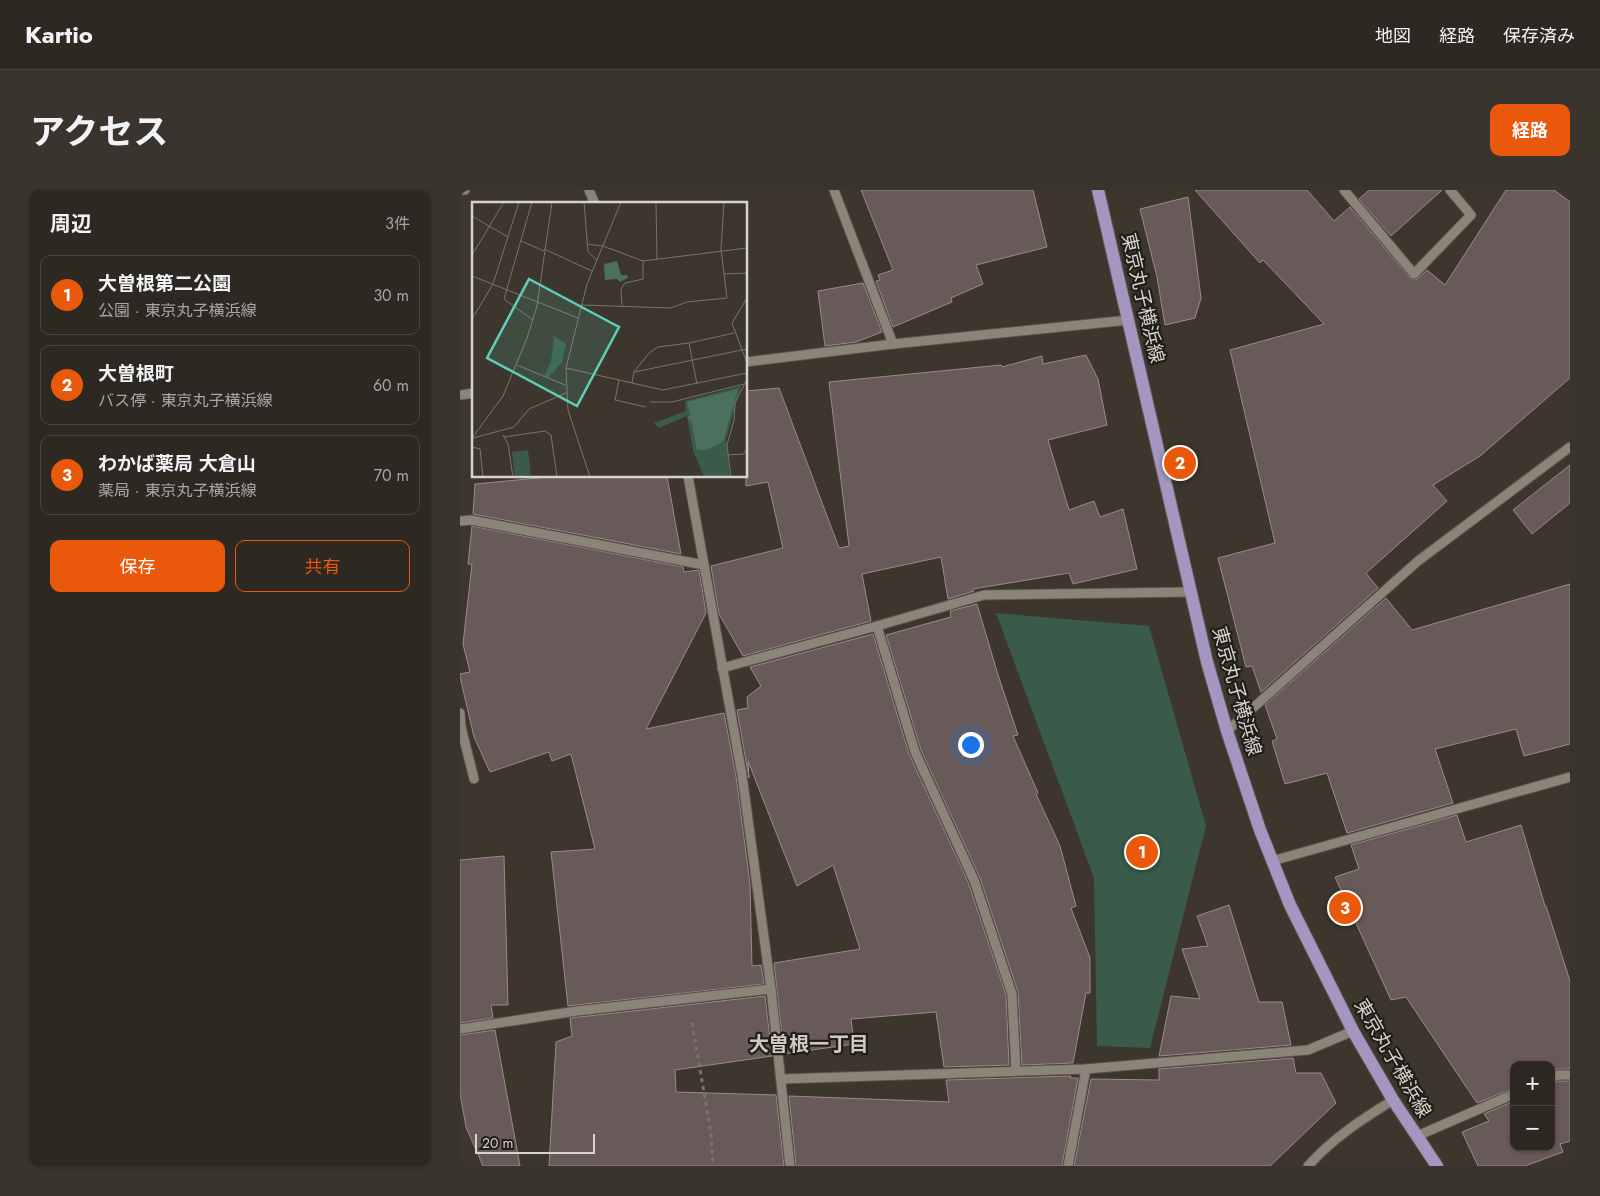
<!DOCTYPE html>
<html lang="ja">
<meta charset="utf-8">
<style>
body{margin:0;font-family:Jost,"Noto Sans JP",sans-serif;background:#39342e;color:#f1f3f6}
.controls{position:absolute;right:15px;bottom:15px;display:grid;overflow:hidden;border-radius:10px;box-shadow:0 1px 4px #0004}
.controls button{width:45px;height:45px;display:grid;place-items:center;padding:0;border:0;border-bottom:1px solid #48443f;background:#2d2821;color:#f1f3f6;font:25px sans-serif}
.scale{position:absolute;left:15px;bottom:12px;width:120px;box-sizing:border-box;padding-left:5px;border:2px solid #d7d3cd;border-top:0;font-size:14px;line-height:18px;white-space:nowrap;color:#d7d3cd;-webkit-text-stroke:4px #201e19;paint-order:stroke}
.you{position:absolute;left:510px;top:554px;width:18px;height:18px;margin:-12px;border:4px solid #fff;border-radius:50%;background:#1a73e8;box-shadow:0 0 0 8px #1a73e833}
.badge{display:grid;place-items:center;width:32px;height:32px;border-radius:50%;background:#ea580c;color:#fff;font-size:16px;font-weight:700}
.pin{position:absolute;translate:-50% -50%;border:2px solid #fff;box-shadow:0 1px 5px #0006}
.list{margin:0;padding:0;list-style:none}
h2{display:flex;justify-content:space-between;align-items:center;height:65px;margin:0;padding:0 20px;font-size:21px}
h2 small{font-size:16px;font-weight:400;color:#a7a6a5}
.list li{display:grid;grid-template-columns:32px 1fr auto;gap:15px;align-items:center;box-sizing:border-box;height:80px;margin:0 10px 10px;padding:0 10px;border:1px solid #48443f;border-radius:10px}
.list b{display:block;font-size:19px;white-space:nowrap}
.list p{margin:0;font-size:16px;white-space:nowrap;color:#a7a6a5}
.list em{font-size:16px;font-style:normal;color:#a7a6a5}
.actions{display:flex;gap:10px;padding:15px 20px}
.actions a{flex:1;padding:11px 0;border:1px solid #ea580c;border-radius:10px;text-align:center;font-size:18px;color:#ea580c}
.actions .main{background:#ea580c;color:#fff}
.map{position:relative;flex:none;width:1110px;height:976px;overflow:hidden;border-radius:10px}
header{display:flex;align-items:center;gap:30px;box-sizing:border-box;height:70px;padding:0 25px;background:#2d2821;border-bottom:1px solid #48443f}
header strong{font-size:24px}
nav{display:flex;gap:28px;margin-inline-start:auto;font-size:18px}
.intro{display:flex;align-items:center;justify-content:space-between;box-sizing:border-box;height:120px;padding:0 30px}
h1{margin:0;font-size:35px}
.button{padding:12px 22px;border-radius:10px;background:#ea580c;color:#fff;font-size:18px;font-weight:700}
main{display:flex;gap:30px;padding:0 30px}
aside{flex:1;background:#2d2821;border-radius:10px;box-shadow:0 1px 4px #0004}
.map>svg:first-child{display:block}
.green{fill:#3a5b4a}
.building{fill:#685a59;stroke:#9a8b8a}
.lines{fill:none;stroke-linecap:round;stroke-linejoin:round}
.minor-casing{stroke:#59544c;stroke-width:11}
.major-casing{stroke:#59544c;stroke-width:14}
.path{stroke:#79746b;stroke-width:3;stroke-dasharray:4 4;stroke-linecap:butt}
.minor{stroke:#8b8579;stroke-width:9}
.major{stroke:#a496c0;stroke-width:12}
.labels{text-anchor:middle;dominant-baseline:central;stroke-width:4.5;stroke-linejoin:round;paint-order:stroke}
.street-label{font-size:19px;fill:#d7d3cd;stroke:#201e19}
.neighbourhood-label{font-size:20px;font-weight:bold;fill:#d0c9bd;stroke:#201e19}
.inset-road{fill:none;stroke:#7a756c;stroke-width:1}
.view{fill:#5dceb9;fill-opacity:0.15;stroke:#5dceb9;stroke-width:2.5}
.inset-edge{fill:none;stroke:#d7d3cd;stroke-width:2.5}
</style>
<header>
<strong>Kartio</strong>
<nav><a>地図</a><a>経路</a><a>保存済み</a></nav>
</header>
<div class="intro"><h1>アクセス</h1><a class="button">経路</a></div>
<main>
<aside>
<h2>周辺<small>3件</small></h2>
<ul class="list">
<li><span class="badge">1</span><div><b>大曽根第二公園</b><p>公園 · 東京丸子横浜線</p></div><em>30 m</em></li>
<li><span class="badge">2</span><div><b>大曽根町</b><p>バス停 · 東京丸子横浜線</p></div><em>60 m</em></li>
<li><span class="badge">3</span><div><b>わかば薬局 大倉山</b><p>薬局 · 東京丸子横浜線</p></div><em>70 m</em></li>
</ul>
<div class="actions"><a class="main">保存</a><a>共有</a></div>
</aside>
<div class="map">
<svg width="1110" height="976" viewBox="0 0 1110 976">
<rect width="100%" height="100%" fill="#3c362c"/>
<!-- green -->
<polygon class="green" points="536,423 689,436 746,636 690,858 637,856 634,688"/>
<!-- building -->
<g class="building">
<polygon points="401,0 573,0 587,57 516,75 523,94 491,108 492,112 433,137 416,91 420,90 418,85 433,80"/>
<polygon points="735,0 847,0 874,31 890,17 950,88 956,90 967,80 985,95 1046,0 1094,0 1110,12 1110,188 1020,266 973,295 987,311 906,383 918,398 801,502 792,476 786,477 758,368 815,353 770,160 864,134 803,70 800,73"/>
<polygon points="909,0 982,0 931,46 899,9"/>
<polygon points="728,7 741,108 735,128 705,135 697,87 680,19"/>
<polygon points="403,93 422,142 396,152 365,156 358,101"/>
<polygon points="626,165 638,189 647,235 588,250 609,320 634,311 640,327 663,319 677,379 613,394 609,383 513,399 514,401 488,409 481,367 402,384 411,431 283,466 259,424 251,376 323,358 308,292 286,296 286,201 319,198 379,358 389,356 369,192 541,175 542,177 582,166 583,174"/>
<polygon points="1110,275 1110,313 1072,344 1053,320"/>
<polygon points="99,286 207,286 221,364 13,324 15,294"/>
<polygon points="12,336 223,377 224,382 239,380 246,423 186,539 264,523 276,586 290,694 292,776 301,775 304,794 108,816 91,662 135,659 111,564 92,571 89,562 30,582 14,547 0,487 0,484 10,482 3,454 12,374 8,374"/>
<polygon points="1110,394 1110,554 1064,566 1056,539 975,559 993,613 887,643 867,583 825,594 812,551 817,549 805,515 926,408 952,440"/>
<polygon points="517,414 538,485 558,545 553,546 578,603 576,604 600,656 616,716 611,718 630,768 630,803 626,803 613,873 562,875 558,802 520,688 461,560 426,445 491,427 490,421"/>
<polygon points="413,444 449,564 508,692 546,805 549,875 484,877 476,822 391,829 394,854 324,864 314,773 400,759 373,675 337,696 288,571 289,588 277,520 288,518 287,507 301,496 290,477"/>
<polygon points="997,625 1006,652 1061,635 1085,716 1086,716 1110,791 1110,879 1098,879 1091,881 1091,875 1054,875 1054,898 1017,913 946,807 931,810 875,687 899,679 891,655"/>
<polygon points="44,666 48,815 31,815 33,828 0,833 0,670"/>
<polygon points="769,715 799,812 822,812 831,855 699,866 711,806 740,809 722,759 748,756 737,726"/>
<polygon points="305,806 312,866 215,880 216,902 316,905 324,976 89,976 96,852 112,846 110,828"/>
<polygon points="35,840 60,976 23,976 6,937 0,903 0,845"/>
<polygon points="833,868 836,883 861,883 876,913 810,976 614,976 631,889 699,890 699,879"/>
<polygon points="611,886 610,888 618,888 602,976 336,976 329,906 489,912 486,890"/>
<polygon points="1099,891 1110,891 1110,951 1100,954 1103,962 1065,976 1018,976 1002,942 1029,931 1024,924 1054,911 1054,957 1091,957 1091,894"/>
</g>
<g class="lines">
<!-- minor casing -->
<g class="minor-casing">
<g id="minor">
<polyline points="0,0 5,0"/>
<polyline points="129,0 135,14"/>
<polyline points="374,0 433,154"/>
<polyline points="884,0 954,84 1011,25 990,0"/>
<polyline points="286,172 433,154 669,130"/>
<polyline points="0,205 14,203"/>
<polyline points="228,286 282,585 311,799 330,976"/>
<polyline points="0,331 11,330 244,375"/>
<polyline points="417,436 455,562 514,690 552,804 556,881"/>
<polyline points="262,478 417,436 524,405 731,402"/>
<polyline points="0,523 1,537 14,589"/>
<polyline points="767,541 958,371 1110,257"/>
<polyline points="812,671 1110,587"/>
<polyline points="0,839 117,821 311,799"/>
<polyline points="1091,888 1098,885 1110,885"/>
<polyline points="321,889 626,879 848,860 893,841"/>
<polyline points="957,946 1054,904"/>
<polyline points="608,976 626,879"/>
<path d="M 848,976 C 873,948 901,930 933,910"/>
</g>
</g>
<!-- major casing -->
<g class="major-casing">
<polyline id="major" points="638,0 747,472 767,541 800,640 830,715 893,841 933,910 977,976"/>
</g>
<!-- path -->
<polyline class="path" points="232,833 251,943 253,976"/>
<!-- minor -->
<use href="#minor" class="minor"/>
<!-- major -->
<use href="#major" class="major"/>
</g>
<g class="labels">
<!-- street labels -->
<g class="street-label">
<text transform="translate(683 108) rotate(77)">東京丸子横浜線</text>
<text transform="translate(777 501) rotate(74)">東京丸子横浜線</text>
<text transform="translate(933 868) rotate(60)">東京丸子横浜線</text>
</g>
<!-- neighbourhood labels -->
<g class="neighbourhood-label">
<text x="349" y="854">大曽根一丁目</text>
</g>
</g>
<!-- overview -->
<g transform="translate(12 12)">
<rect width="275" height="275" fill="#3c362c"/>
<path d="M 82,134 L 94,142 L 90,160 L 76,176 L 72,174 L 79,160 ZM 269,184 L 254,237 L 258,275 L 232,275 L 221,248 L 215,214 L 187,226 L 182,221 L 214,209 L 213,199 ZM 56,248 L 59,273 L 43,275 L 40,250 Z" fill="#3a5b4a"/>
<path d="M 145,59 L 149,73 L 155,73 L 156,76 L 148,80 L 145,77 L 133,78 L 132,62 ZM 266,187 L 251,240 L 233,248 L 225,248 L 219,218 L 215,217 L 218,213 L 215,200 Z" fill="#4b705d"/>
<path class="inset-road" d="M 60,0 L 32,97 L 61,118M 112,0 L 116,50 L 125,58M 184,0 L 185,58M 0,14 L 36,35M 49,39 L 72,49M 115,42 L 131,44 L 171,59 L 275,46M 72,47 L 120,69M 0,53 L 32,0M 251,72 L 275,71M 0,74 L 106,116M 275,96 L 260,121 L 275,161M 109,103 L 199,106 L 215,100 L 255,96 L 249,47 L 252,0M 150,103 L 149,87 L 153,81 L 171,77 L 171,59M 0,117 L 21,82 L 47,0M 217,141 L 262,131M 45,163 L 93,183M 94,166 L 191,188 L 275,171M 162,170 L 275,147M 147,178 L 143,198 L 174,205M 160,181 L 162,170 L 177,151 L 186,145 L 217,141 L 225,182M 178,200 L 200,200 L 272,182M 31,233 L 36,242 L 41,275M 32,235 L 73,229 L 79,233 L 85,275M 0,236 L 31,194 L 55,136 L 65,104 L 80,0M 1,236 L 42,225 L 57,207 L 94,191M 0,245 L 8,247 L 11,275M 255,253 L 272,252 L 275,247M 118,275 L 96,208 L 94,166 L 115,82 L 149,0M 259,275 L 255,243 L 262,218 L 263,201 L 275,177"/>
<path class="view" d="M 57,77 L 147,125 L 105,204 L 15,156 Z"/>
<rect width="275" height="275" class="inset-edge"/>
</g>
</svg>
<div class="controls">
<button>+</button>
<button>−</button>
</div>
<div class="scale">20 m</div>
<div class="you"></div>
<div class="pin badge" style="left:682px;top:662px">1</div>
<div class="pin badge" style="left:720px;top:273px">2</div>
<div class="pin badge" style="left:885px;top:718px">3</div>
</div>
</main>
